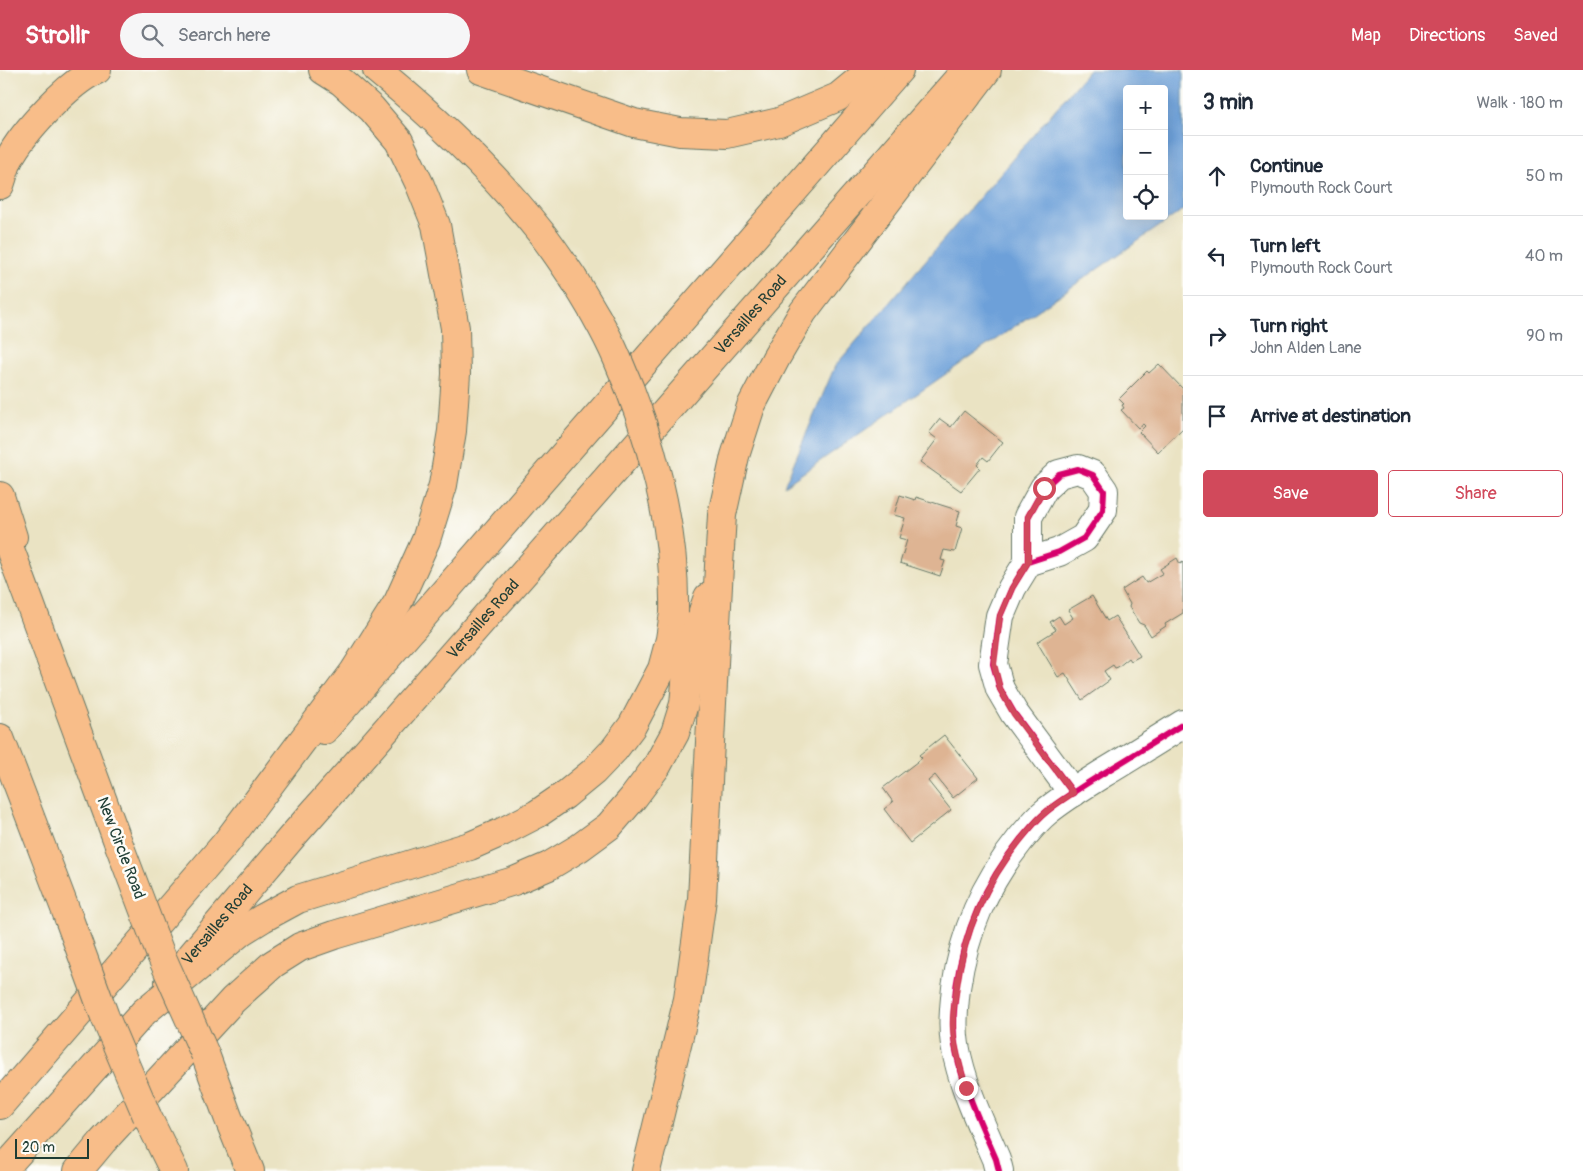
<!DOCTYPE html>
<meta charset="utf-8">
<style>
body{margin:0;font-family:Pangolin,sans-serif;background:#f6f6f7;color:#1f2937}
.controls{position:absolute;right:15px;top:15px;display:grid;overflow:hidden;border-radius:5px;box-shadow:0 5px 20px #0002}
.controls button{width:45px;height:45px;display:grid;place-items:center;padding:0;border:0;border-bottom:1px solid #e0e1e3;background:#fff;color:#1f2937;font:25px sans-serif}
.scale{position:absolute;left:15px;bottom:12px;width:74px;box-sizing:border-box;padding-left:5px;border:2px solid #1f3d34;border-top:0;font-size:14px;line-height:18px;white-space:nowrap;color:#1f3d34;-webkit-text-stroke:4px #fdfcf7;paint-order:stroke}
.stop{position:absolute;width:15px;height:15px;margin:-11px;border:4px solid #d1495b;border-radius:50%;background:#fff}
.stop.end{background:#d1495b;border-color:#fff;box-shadow:0 1px 5px #0008}
.list{margin:0;padding:0;list-style:none}
h2{display:flex;justify-content:space-between;align-items:center;height:65px;margin:0;padding:0 20px;font-size:21px}
h2 small{font-size:16px;font-weight:400;color:#747a83}
.list li{display:grid;grid-template-columns:32px 1fr auto;gap:15px;align-items:center;box-sizing:border-box;height:80px;padding:0 20px;border-top:1px solid #e0e1e3}
.list b{display:block;font-size:19px;white-space:nowrap}
.list p{margin:0;font-size:16px;white-space:nowrap;color:#747a83}
.list em{font-size:16px;font-style:normal;color:#747a83}
.actions{display:flex;gap:10px;padding:15px 20px}
.actions a{flex:1;padding:11px 0;border:1px solid #d1495b;border-radius:5px;text-align:center;font-size:18px;color:#d1495b}
.actions .main{background:#d1495b;color:#fff}
.icon{flex:none;width:28px;height:28px;fill:none;stroke:currentColor;stroke-width:2;stroke-linecap:round;stroke-linejoin:round}
.map{position:relative;flex:none;width:1183px;height:1101px;overflow:hidden}
header{display:flex;align-items:center;gap:30px;box-sizing:border-box;height:70px;padding:0 25px;background:#d1495b;color:#fff}
header strong{font-size:24px}
nav{display:flex;gap:28px;margin-inline-start:auto;font-size:18px}
.search{width:350px;height:45px;background:#f6f6f7;display:flex;align-items:center;gap:12px;box-sizing:border-box;padding:0 18px;border-radius:28px;color:#747a83;font-size:19px}
main{display:flex}
aside{flex:1;background:#fff}
.map>svg:first-child{display:block}
.water{fill:#6da0d9;stroke:#466e86;fill-rule:evenodd}
.building{fill:#deb493}
.lines{fill:none;stroke-linecap:round;stroke-linejoin:round}
.street-casing{stroke:#676;stroke-width:30}
.primary-casing{stroke:#676;stroke-width:30}
.highway-casing{stroke:#676;stroke-width:30}
.street{stroke:#fff;stroke-width:28}
.primary{stroke:#f8bd89;stroke-width:28}
.highway{stroke:#f8bd89;stroke-width:28}
.highway-bridge-casing{stroke:#676;stroke-width:30;stroke-linecap:butt}
.highway-bridge{stroke:#f8bd89;stroke-width:28}
.cycleway-casing{stroke:#fdfcf7;stroke-width:9}
.cycleway{stroke:#d6006c;stroke-width:6}
.route{stroke:#d1495b;stroke-width:6}
.labels{text-anchor:middle;dominant-baseline:central;stroke-width:5;stroke-linejoin:round;paint-order:stroke}
.street-label{font-size:16px;fill:#1f3d34;stroke:#fdfcf7}
</style>
<header>
<strong>Strollr</strong>
<div class="search"><svg class="icon" aria-label="search" viewBox="0 0 24 24"><circle cx="10" cy="10" r="6"/><path d="M15 15l6 6"/></svg>Search here</div>
<nav><a>Map</a><a>Directions</a><a>Saved</a></nav>
</header>
<main>
<div class="map">
<svg width="1183" height="1101" viewBox="0 0 1183 1101">
<rect width="100%" height="100%" fill="#fdfcf7"/>
<filter id="ink" filterUnits="userSpaceOnUse"><feTurbulence type="fractalNoise" baseFrequency=".02" numOctaves="2"/><feDisplacementMap in="SourceGraphic" scale="10" xChannelSelector="R" yChannelSelector="G"/><feConvolveMatrix kernelMatrix="1 2 1 2 8 2 1 2 1" color-interpolation-filters="sRGB"/></filter>
<filter id="wash" filterUnits="userSpaceOnUse"><feTurbulence type="fractalNoise" baseFrequency=".0096" numOctaves="4" result="noise"/><feDisplacementMap in="SourceGraphic" scale="20" xChannelSelector="R" yChannelSelector="G"/><feGaussianBlur stdDeviation="1.12" result="paint"/><feColorMatrix in="noise" values="0 0 0 0 0 0 0 0 0 0 0 0 0 0 0 0 0 1.4 0 .05"/><feComposite in="paint" operator="in"/></filter>
<g filter="url(#wash)">
<rect width="100%" height="100%" fill="#eae3c3"/>
<!-- water -->
<path class="water" d="M 1089,0 L 1183,0 L 1183,140 L 784,416 L 835,296 ZM 1127,19 L 1164,19 L 1164,146 L 1127,146 Z"/>
<g id="blocks">
<!-- building -->
<g class="building">
<polygon points="1159,294 1183,319 1183,358 1158,382 1139,362 1145,356 1143,354 1138,358 1121,340 1124,338 1122,335 1124,334 1119,329 1147,301 1149,303"/>
<polygon points="964,341 1003,372 988,391 983,387 977,395 980,398 961,421 920,392 937,369 929,363 940,349 951,357"/>
<polygon points="900,425 915,430 916,427 960,441 956,456 962,458 955,482 944,480 941,490 945,491 940,506 900,493 907,470 899,468 905,448 894,445"/>
<polygon points="1177,488 1180,494 1183,492 1183,543 1165,554 1166,556 1151,566 1144,555 1139,553 1129,537 1130,534 1122,520 1142,507 1146,513 1163,503 1160,499"/>
<polygon points="1092,526 1107,551 1115,546 1140,586 1131,591 1129,588 1118,597 1115,598 1113,595 1104,601 1110,610 1082,630 1065,603 1058,607 1037,572 1056,560 1050,552 1059,546 1064,554 1073,548 1068,540"/>
<polygon points="944,665 978,708 953,728 935,705 928,711 951,740 910,773 884,739 893,732 883,718 922,688 919,685"/>
</g>
</g>
</g>
<g filter="url(#ink)">
<use href="#blocks" fill-opacity="0" stroke="#676" stroke-width="1"/>
<g class="lines">
<!-- street casing -->
<g class="street-casing">
<g id="street">
<polyline points="1028,492 1059,482 1084,468 1103,440 1104,421 1093,405 1078,399 1059,404 1044,418 1028,447 1028,492 1012,518 1000,546 993,594 1000,619 1014,643 1073,723"/>
<path d="M 999,1101 L 996,1089 C 980,1052 962,1015 955,975 C 952,956 954,937 956,918 C 964,862 984,815 1020,770 C 1028,761 1036,750 1046,742 C 1063,728 1083,716 1102,704 C 1129,688 1156,671 1183,654"/>
</g>
</g>
<!-- primary casing -->
<g class="primary-casing">
<g id="primary">
<polyline points="324,660 899,0"/>
<path id="s1" d="M 169,912 L 291,768 L 966,0"/>
</g>
</g>
<!-- highway casing -->
<g class="highway-casing">
<g id="highway">
<path d="M 377,0 C 437,49 494,103 542,164 C 553,178 563,193 573,208"/>
<polyline points="481,0 634,53 680,62 727,64 779,52 838,27 871,0"/>
<path d="M 0,115 C 3,107 5,97 9,89 C 23,62 69,12 97,0"/>
<polyline points="0,426 13,467"/>
<polyline points="0,452 118,772"/>
<polyline points="0,668 69,849"/>
<polyline points="205,984 228,1047 250,1101"/>
<polyline points="0,1035 226,773 353,603 398,532 426,470 443,415 452,361 456,304 455,258 436,155 420,115 399,71 372,39 342,12 323,0"/>
<polyline points="147,1046 174,1101"/>
<polyline points="2,1101 144,942 242,861 263,848 298,829 470,776 502,762 537,744 565,725 593,702 614,680 632,656 662,599 670,569 674,543"/>
<polyline points="78,1101 103,1071 233,930 273,894 300,877 334,865 514,811 549,796 579,778 609,756 633,728 657,696 675,663 684,634 689,581 708,527"/>
<polyline points="646,1101 688,929 702,829 719,496 722,445 735,386 751,336 776,288 803,242 987,0"/>
</g>
</g>
<!-- street -->
<use href="#street" class="street"/>
<!-- primary -->
<use href="#primary" class="primary"/>
<!-- highway -->
<use href="#highway" class="highway"/>
<!-- highway-bridge casing -->
<g class="highway-bridge-casing">
<g id="highway-bridge">
<path d="M 573,208 C 589,234 605,260 617,288 C 651,365 676,458 674,543"/>
<polyline points="118,772 160,883 205,984"/>
<polyline points="69,849 105,947 147,1046"/>
</g>
</g>
<!-- highway-bridge -->
<use href="#highway-bridge" class="highway-bridge"/>
<!-- cycleway casing -->
<g class="cycleway-casing">
<g id="cycleway">
<polyline points="1028,492 1059,482 1084,468 1103,440 1104,421 1093,405 1078,399 1059,404 1044,418 1028,447 1028,492 1012,518 1000,546 993,594 1000,619 1014,643 1073,723"/>
<path d="M 999,1101 L 996,1089 C 980,1052 962,1015 955,975 C 952,956 954,937 956,918 C 964,862 984,815 1020,770 C 1028,761 1036,750 1046,742 C 1063,728 1083,716 1102,704 C 1129,688 1156,671 1183,654"/>
</g>
</g>
<!-- cycleway -->
<use href="#cycleway" class="cycleway"/>
</g>
</g>
<g class="lines" filter="url(#ink)">
<!-- route -->
<path class="route" d="M 966,1018 C 961,998 954,978 953,958 C 952,944 955,930 957,916 C 964,861 986,812 1022,768 C 1029,760 1036,750 1045,743 C 1053,735 1064,729 1073,723 L 1014,644 L 1000,619 L 994,594 L 1000,546 L 1012,518 L 1028,492 L 1028,447 L 1044,418"/>
</g>
<g class="labels">
<!-- street labels -->
<g class="street-label">
<text stroke="none"><textPath href="#s1" startOffset="885">Versailles Road</textPath></text>
<text stroke="none"><textPath href="#s1" startOffset="480">Versailles Road</textPath></text>
<text transform="translate(121 778) rotate(69)">New Circle Road</text>
<text stroke="none"><textPath href="#s1" startOffset="75">Versailles Road</textPath></text>
</g>
</g>
</svg>
<div class="controls">
<button>+</button>
<button>−</button>
<button><svg class="icon" aria-label="locate" viewBox="0 0 24 24"><circle cx="12" cy="12" r="6"/><path d="M12 2v4M12 18v4M2 12h4M18 12h4"/></svg></button>
</div>
<div class="scale">20 m</div>
<div class="stop" style="left:1044px;top:418px"></div>
<div class="stop end" style="left:966px;top:1018px"></div>
</div>
<aside>
<h2>3 min<small>Walk · 180 m</small></h2>
<ul class="list">
<li><svg class="icon" aria-label="ahead" viewBox="0 0 24 24"><path d="M12 20V5M6 11l6-6 6 6"/></svg><div><b>Continue</b><p>Plymouth Rock Court</p></div><em>50 m</em></li>
<li><svg class="icon" aria-label="left" viewBox="0 0 24 24"><path d="M17 20v-9H6M10 6l-5 5 5 5"/></svg><div><b>Turn left</b><p>Plymouth Rock Court</p></div><em>40 m</em></li>
<li><svg class="icon" aria-label="right" viewBox="0 0 24 24"><path d="M7 20v-9h11M14 6l5 5-5 5"/></svg><div><b>Turn right</b><p>John Alden Lane</p></div><em>90 m</em></li>
<li><svg class="icon" aria-label="arrive" viewBox="0 0 24 24"><path d="M6 21V4h12l-3 4 3 4H6"/></svg><div><b>Arrive at destination</b></div></li>
</ul>
<div class="actions"><a class="main">Save</a><a>Share</a></div>
</aside>
</main>
